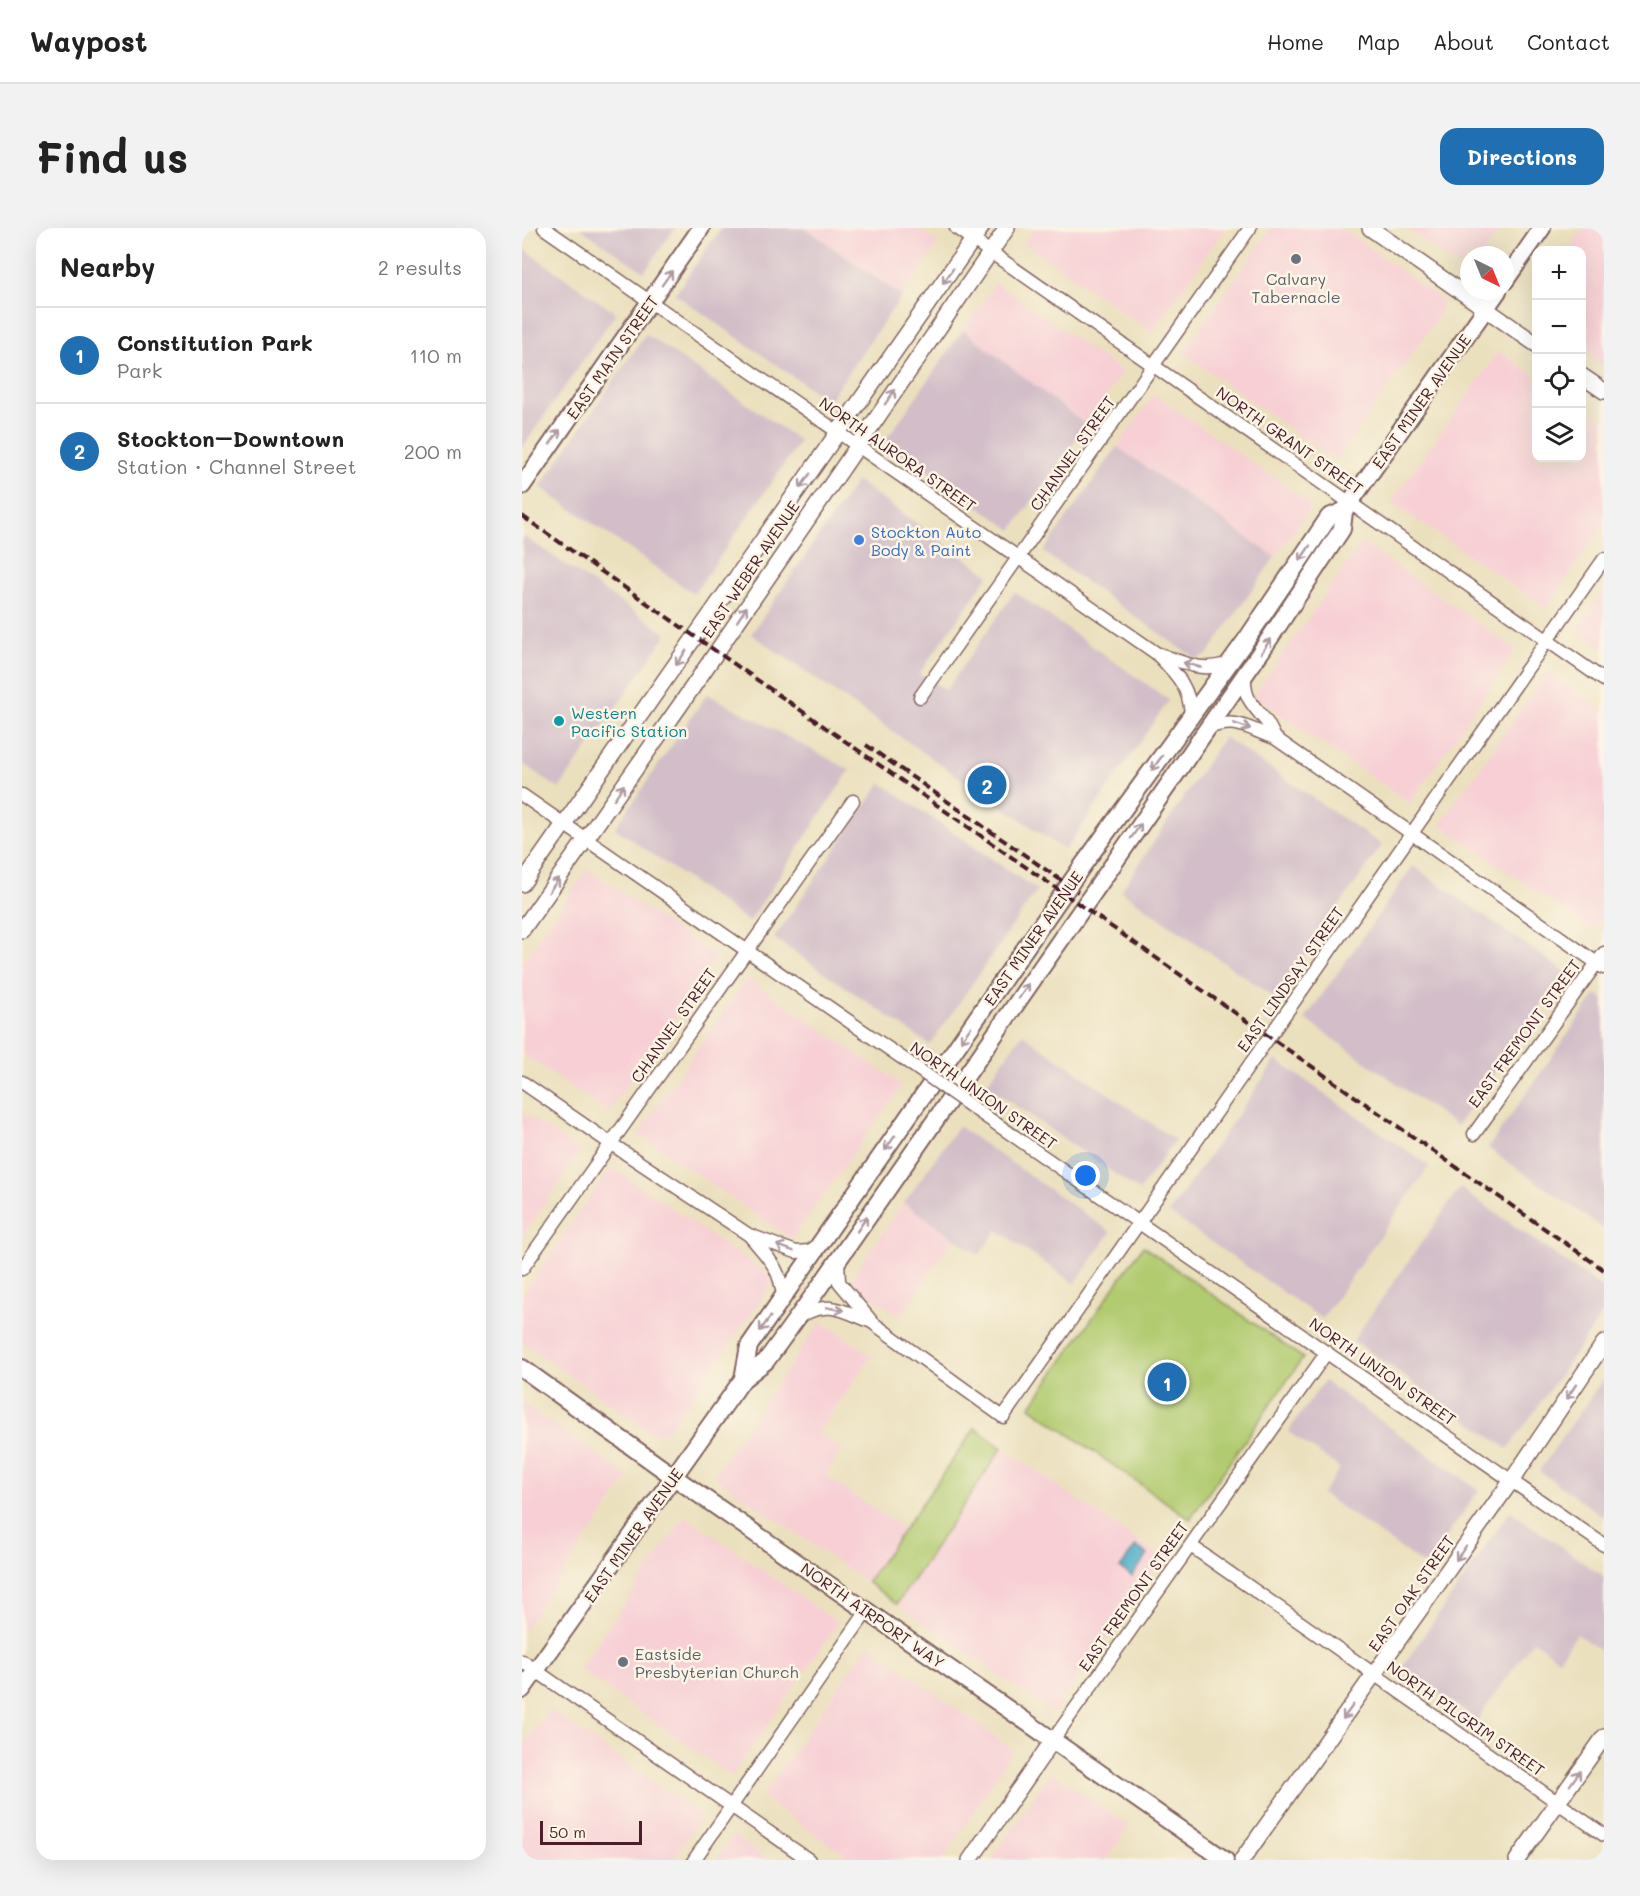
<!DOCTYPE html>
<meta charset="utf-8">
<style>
body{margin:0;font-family:Mali,sans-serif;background:#f2f2f2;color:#222}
.controls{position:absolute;right:18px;top:18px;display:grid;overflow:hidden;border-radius:12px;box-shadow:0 6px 24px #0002}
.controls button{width:54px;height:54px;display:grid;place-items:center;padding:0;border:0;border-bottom:2px solid #e0e0e0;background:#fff;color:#222;font:30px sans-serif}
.compass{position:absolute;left:938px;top:18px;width:54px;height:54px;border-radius:50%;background:#fff;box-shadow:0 6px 24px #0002;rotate:137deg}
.scale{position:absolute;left:18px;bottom:15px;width:102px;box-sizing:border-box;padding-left:6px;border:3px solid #4a1f2b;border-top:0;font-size:16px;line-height:21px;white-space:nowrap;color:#4a1f2b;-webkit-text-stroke:4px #fcf5e5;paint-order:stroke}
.you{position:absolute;left:564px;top:948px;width:21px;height:21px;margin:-15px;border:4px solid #fff;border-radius:50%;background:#1a73e8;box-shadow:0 0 0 9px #1a73e833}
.badge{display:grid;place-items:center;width:39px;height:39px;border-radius:50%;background:#1f6fb2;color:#fff;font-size:20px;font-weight:700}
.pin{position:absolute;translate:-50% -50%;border:3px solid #fff;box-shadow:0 2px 6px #0006}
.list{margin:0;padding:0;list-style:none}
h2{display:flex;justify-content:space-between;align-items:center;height:78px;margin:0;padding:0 24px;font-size:26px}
h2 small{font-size:20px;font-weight:400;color:#767676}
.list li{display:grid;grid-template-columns:39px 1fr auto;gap:18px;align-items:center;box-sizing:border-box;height:96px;padding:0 24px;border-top:2px solid #e0e0e0}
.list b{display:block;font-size:22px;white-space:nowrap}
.list p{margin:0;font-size:20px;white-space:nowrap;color:#767676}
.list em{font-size:20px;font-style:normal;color:#767676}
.icon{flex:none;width:33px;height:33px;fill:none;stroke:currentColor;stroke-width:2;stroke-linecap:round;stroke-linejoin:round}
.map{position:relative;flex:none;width:1082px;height:1632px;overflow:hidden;border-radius:18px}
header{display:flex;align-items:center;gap:36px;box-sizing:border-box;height:84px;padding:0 30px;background:#fff;border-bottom:2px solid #e0e0e0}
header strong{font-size:28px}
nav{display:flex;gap:33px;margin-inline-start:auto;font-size:21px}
.intro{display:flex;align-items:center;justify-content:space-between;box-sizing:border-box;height:144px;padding:0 36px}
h1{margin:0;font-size:42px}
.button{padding:15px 27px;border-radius:18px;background:#1f6fb2;color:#fff;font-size:21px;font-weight:700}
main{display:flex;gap:36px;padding:0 36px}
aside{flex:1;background:#fff;border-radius:18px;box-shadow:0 6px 24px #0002}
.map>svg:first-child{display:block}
.built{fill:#f7cfd5}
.industrial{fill:#d2bdc8}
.green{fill:#b1cb70;stroke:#7e754e;stroke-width:1.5}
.water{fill:#46abc6;stroke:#486578;stroke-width:1.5}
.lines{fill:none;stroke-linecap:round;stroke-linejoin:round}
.minor-casing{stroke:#82635e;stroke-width:15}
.tertiary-casing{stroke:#82635e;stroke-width:18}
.secondary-casing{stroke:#82635e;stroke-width:20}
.minor{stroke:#fff;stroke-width:12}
.tertiary{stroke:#fff;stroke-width:15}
.secondary{stroke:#fff;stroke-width:16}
.rail{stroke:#4a1f2b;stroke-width:4;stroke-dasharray:9 4.5;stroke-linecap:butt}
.minor-bridge-casing{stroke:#82635e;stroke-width:15;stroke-linecap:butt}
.minor-bridge{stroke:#fff;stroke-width:12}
.oneway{stroke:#ae9aa0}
.worship-dot{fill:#6b7280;stroke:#fcf5e5;stroke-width:2}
.shop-dot{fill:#3f7fe0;stroke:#fcf5e5;stroke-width:2}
.culture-dot{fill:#0f9aa8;stroke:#fcf5e5;stroke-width:2}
.labels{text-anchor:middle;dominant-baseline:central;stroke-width:5;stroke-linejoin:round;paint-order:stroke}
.worship-label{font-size:16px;fill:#5b616d;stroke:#fcf5e5}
.street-label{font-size:16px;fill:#4a1f2b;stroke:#fcf5e5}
.shop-label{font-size:16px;fill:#366cbe;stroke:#fcf5e5;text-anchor:start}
.culture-label{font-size:16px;fill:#0d838f;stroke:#fcf5e5;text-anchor:start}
</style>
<header>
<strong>Waypost</strong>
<nav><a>Home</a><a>Map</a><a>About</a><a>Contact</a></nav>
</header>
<div class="intro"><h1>Find us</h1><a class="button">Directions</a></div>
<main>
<aside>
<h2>Nearby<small>2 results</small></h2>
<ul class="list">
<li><span class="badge">1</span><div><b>Constitution Park</b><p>Park</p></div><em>110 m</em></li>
<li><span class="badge">2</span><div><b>Stockton–Downtown</b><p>Station · Channel Street</p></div><em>200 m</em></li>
</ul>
</aside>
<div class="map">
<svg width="1082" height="1632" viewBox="0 0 1082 1632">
<rect width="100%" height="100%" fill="#fcf5e5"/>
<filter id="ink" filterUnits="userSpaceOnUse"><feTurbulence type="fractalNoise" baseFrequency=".0167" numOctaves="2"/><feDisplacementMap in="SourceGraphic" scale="12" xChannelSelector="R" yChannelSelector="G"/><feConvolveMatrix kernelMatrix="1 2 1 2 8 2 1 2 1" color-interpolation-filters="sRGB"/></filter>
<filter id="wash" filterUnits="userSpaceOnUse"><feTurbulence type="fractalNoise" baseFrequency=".008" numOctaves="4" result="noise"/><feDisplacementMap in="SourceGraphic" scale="24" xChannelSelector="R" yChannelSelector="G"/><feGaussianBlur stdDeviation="1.35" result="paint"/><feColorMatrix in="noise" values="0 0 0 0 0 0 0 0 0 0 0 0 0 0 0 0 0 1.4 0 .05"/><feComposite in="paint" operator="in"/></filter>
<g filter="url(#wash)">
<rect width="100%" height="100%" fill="#ebe0be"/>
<!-- built -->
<g class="built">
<polygon points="283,0 395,0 417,15 380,68"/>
<polygon points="512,0 703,0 630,104 502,15"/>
<polygon points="749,0 820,0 921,73 918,86 814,233 661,125"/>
<polygon points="883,0 979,0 960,27 947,27 947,45"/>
<polygon points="1061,0 1082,0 1082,138 1060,123 1060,22 1046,22"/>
<polygon points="474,55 601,144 564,197 441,102"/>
<polygon points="977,123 1014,148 1014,230 1060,230 1060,178 1082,193 1082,296 1024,380 869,274"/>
<polygon points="632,166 786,274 787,282 753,329 595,219"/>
<polygon points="840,315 994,421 888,575 731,468"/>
<polygon points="1082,362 1082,421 1055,402"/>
<polygon points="1026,443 1082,482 1082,686 1071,702 918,597"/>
<polygon points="65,641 194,729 86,884 0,825 0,735"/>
<polygon points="225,750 380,857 270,1011 116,906"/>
<polygon points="0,884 58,923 0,1009"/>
<polygon points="86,943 95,943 250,1049 247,1060 146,1202 135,1208 0,1114 0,1067"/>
<polygon points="382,975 432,1010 378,1088 327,1053"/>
<polygon points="299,1093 350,1128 296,1205 320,1222 303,1248 382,1301 345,1354 191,1248"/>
<polygon points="0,1175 107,1249 1,1402 0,1402"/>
<polygon points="480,1220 641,1330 531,1485 375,1376"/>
<polygon points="163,1288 316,1395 210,1548 57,1441"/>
<polygon points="346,1416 491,1522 421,1632 331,1632 240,1569"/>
<polygon points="27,1481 180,1588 150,1632 0,1632 0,1520"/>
<polygon points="529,1544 607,1598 584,1632 469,1632"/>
<polygon points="212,1607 245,1632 194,1632"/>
</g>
<!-- industrial -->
<g class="industrial">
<polygon points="58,0 153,0 122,44"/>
<polygon points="199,0 283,0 380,68 306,173 153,66"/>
<polygon points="0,20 94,85 0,220"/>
<polygon points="441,102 564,197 490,302 363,213"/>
<polygon points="124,106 278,213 172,366 18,259"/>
<polygon points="595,219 753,329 685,427 674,431 521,324"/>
<polygon points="335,253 467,347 397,446 424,462 493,364 647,472 543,622 229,406"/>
<polygon points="0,307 145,406 37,561 0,535"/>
<polygon points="185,466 328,542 227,694 93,600"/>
<polygon points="702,509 860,617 753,770 599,663"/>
<polygon points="359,555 515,662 408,817 252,710"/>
<polygon points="891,638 1043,744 935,898 783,791"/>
<polygon points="1074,766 1082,771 1082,1001 966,920"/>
<polygon points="500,806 653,912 617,963 464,857"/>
<polygon points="754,832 907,938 800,1091 647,985"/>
<polygon points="436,898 589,1004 553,1056 475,1002 457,1027 382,975"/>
<polygon points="938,960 1082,1061 1082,1084 986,1221 831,1112"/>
<polygon points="1082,1150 1082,1289 1017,1243"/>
<polygon points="802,1153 957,1262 904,1338 800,1266 818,1240 766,1204"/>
<polygon points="988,1283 1082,1349 1082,1425 1055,1406 1037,1431 1011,1413 955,1492 880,1439"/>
</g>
<!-- green -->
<g class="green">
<polygon points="621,1018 781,1130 668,1291 508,1179"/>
<polygon points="453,1200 480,1220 375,1376 345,1354"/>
</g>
<!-- water -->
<polygon class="water" points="614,1318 626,1327 610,1348 598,1340"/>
</g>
<g filter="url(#ink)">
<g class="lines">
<!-- minor casing -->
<g class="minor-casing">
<g id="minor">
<path d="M 22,0 L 634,425 C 653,445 668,458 669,488"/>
<polyline points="434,0 1082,452"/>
<path d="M 637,426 C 663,435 679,445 707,435"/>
<path d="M 723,447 C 722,471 729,474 743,492 C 747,497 750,504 753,510"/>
<polyline points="398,469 728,0"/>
<path d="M 686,500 C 717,489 725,501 753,510 L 1082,740"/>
<polyline points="0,567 396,841"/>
<polyline points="0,854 88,915 227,1007 274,1024 287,1023 296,1018"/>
<polyline points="450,879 1082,1317"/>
<polyline points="952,906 1082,725"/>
<path d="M 228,1008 C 246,1030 259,1040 261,1070"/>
<polyline points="316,1033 317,1054 351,1095 481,1189 1082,331"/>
<polyline points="0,1041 331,573"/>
<path d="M 277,1089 C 307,1071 321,1083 350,1094"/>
<polyline points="669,1318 1082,1607"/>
<polyline points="0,1433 287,1632"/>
<polyline points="531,1512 805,1124"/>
<polyline points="172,1632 345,1383"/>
</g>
</g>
<!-- tertiary casing -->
<g class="tertiary-casing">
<g id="tertiary">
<polyline points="848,0 1014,116"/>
<polyline points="1060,148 1082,163"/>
<polyline points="0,656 459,0"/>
<polyline points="0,702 159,476 485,0"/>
<polyline points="448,1632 531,1512"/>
<polyline points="720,1632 990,1252 1082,1115"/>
<polyline points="995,1632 1082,1509"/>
</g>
</g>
<!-- secondary casing -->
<g class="secondary-casing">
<g id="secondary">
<polyline points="983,53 1020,0"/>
<polyline points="0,258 179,0"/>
<polyline points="0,1140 152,1249 703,1632"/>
<polyline points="221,1151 227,1118 561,637 724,412 807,289 822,283"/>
<polyline points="0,1462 221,1151 244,1133 296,1061 740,422 820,301 822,283 976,63"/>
</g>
</g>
<!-- minor -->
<use href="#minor" class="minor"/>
<!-- tertiary -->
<use href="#tertiary" class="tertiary"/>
<!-- secondary -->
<use href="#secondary" class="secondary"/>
<!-- rail -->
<g class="rail">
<polyline points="0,288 1082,1042"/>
<polyline points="344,517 556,664"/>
</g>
<!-- minor-bridge casing -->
<g class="minor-bridge-casing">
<polyline id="minor-bridge" points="396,841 450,879"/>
</g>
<!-- minor-bridge -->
<use href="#minor-bridge" class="minor-bridge"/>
</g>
<!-- one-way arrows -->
<defs><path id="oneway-shaft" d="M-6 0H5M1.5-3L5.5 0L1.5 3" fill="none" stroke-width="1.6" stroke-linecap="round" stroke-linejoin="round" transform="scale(1.5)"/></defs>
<g class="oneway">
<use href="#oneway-shaft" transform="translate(426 48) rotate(125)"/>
<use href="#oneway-shaft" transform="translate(145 50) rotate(-55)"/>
<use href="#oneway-shaft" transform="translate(368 169) rotate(-55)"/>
<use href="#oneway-shaft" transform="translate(33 209) rotate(-55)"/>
<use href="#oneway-shaft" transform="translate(283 253) rotate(125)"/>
<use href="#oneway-shaft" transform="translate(783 325) rotate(124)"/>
<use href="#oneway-shaft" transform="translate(220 386) rotate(-57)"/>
<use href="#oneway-shaft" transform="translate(744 418) rotate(-56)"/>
<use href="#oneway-shaft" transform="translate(159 430) rotate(125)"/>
<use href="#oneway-shaft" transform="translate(670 437) rotate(-164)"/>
<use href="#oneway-shaft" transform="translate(720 498) rotate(18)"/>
<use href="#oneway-shaft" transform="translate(635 535) rotate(126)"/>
<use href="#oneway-shaft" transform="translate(97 564) rotate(-55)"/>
<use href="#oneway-shaft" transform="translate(614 603) rotate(-55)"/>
<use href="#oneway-shaft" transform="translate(32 657) rotate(-55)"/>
<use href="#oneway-shaft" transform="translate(502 763) rotate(-55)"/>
<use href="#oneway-shaft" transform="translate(444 806) rotate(125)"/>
<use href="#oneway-shaft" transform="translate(368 915) rotate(125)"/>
<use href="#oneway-shaft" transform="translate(340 996) rotate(-56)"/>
<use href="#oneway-shaft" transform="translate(263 1020) rotate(-160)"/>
<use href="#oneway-shaft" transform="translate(313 1081) rotate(12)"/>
<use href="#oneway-shaft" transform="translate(243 1096) rotate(126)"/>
<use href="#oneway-shaft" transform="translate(1049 1164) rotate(124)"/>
<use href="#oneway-shaft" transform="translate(939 1325) rotate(125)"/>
<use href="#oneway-shaft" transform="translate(826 1484) rotate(126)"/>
<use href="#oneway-shaft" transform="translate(1053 1550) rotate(-55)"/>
</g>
</g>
<!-- markers -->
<g class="worship-dot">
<circle cx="774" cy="31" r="6"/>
<circle cx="101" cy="1434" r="6"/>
</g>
<circle class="shop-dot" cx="337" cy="312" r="6"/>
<circle class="culture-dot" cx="37" cy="493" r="6"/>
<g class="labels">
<!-- worship labels -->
<g class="worship-label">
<text x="774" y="50">Calvary<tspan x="774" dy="18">Tabernacle</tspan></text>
<text x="113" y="1425" text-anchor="start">Eastside<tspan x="113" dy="18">Presbyterian Church</tspan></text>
</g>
<!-- street labels -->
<g class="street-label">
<text transform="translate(90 129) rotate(-55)">EAST MAIN STREET</text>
<text transform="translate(899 173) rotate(-55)">EAST MINER AVENUE</text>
<text transform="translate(768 212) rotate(35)">NORTH GRANT STREET</text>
<text transform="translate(550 225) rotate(-55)">CHANNEL STREET</text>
<text transform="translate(376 226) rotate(35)">NORTH AURORA STREET</text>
<text transform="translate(228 341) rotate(-56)">EAST WEBER AVENUE</text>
<text transform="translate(511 710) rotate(-55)">EAST MINER AVENUE</text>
<text transform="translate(768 751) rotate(-55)">EAST LINDSAY STREET</text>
<text transform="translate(151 797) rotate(-55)">CHANNEL STREET</text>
<text transform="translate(1002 805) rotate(-54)">EAST FREMONT STREET</text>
<text transform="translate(462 867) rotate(35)">NORTH UNION STREET</text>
<text transform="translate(861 1143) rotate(35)">NORTH UNION STREET</text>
<text transform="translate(111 1307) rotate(-55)">EAST MINER AVENUE</text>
<text transform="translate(889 1365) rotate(-55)">EAST OAK STREET</text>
<text transform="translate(611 1368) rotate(-55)">EAST FREMONT STREET</text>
<text transform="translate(351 1387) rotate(35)">NORTH AIRPORT WAY</text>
<text transform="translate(944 1490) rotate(35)">NORTH PILGRIM STREET</text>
</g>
<!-- shop labels -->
<g class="shop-label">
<text x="349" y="303">Stockton Auto<tspan x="349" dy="18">Body &amp; Paint</tspan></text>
</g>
<!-- culture labels -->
<g class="culture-label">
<text x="49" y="484">Western<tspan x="49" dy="18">Pacific Station</tspan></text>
</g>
</g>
</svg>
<div class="controls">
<button>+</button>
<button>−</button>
<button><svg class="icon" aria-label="locate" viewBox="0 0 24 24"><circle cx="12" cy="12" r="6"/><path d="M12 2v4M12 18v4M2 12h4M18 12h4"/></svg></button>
<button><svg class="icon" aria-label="layers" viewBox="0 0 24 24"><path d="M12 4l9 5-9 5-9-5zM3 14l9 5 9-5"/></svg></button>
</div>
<svg class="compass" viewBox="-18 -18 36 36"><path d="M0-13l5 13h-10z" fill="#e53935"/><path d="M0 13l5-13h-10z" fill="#767676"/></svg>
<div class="scale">50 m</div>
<div class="you"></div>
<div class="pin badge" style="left:645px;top:1154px">1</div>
<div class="pin badge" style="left:465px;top:557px">2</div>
</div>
</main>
